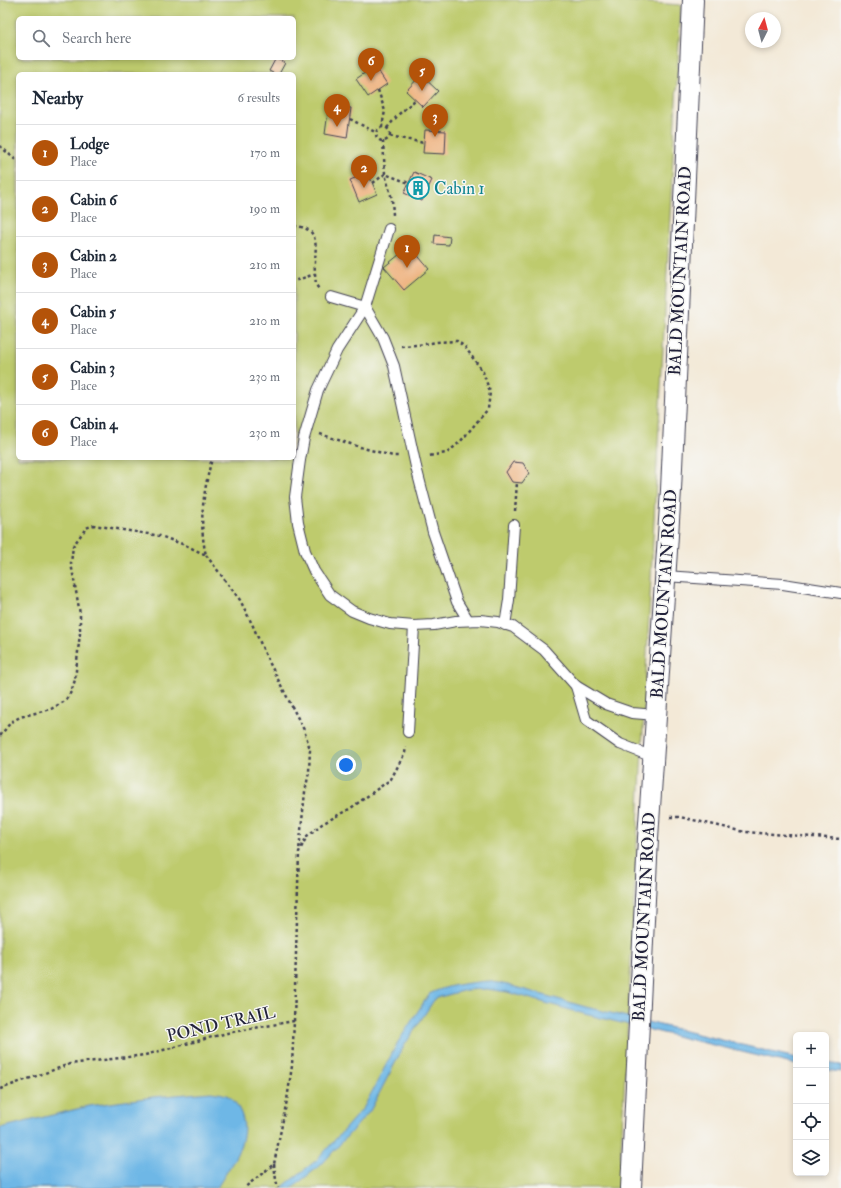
<!DOCTYPE html>
<meta charset="utf-8">
<style>
body{margin:0;font-family:"IM FELL Double Pica",serif;background:#f2f2f3;color:#1f2937}
.controls{position:absolute;right:12px;bottom:12px;display:grid;overflow:hidden;border-radius:6px;box-shadow:0 2px 6px #0003}
.controls button{width:36px;height:36px;display:grid;place-items:center;padding:0;border:0;border-bottom:1px solid #e0e1e3;background:#fff;color:#1f2937;font:20px sans-serif}
.compass{position:absolute;left:745px;top:12px;width:36px;height:36px;border-radius:50%;background:#fff;box-shadow:0 2px 6px #0003;rotate:6deg}
.you{position:absolute;left:346px;top:765px;width:14px;height:14px;margin:-10px;border:3px solid #fff;border-radius:50%;background:#1a73e8;box-shadow:0 0 0 6px #1a73e833}
.badge{display:grid;place-items:center;width:26px;height:26px;border-radius:50%;background:#b45309;color:#fff;font-size:13px;font-weight:700}
.pin{position:absolute;translate:-50% -33px;filter:drop-shadow(0 1px 2px #0008)}
.pin::after{content:'';position:absolute;top:21px;width:14px;height:12px;background:inherit;clip-path:polygon(0 0,100% 0,50% 100%)}
.list{margin:0;padding:0;list-style:none}
h2{display:flex;justify-content:space-between;align-items:center;height:52px;margin:0;padding:0 16px;font-size:17px}
h2 small{font-size:13px;font-weight:400;color:#747a83}
.list li{display:grid;grid-template-columns:26px 1fr auto;gap:12px;align-items:center;box-sizing:border-box;height:56px;padding:0 16px;border-top:1px solid #e0e1e3}
.list b{display:block;font-size:15px;white-space:nowrap}
.list p{margin:0;font-size:13px;white-space:nowrap;color:#747a83}
.list em{font-size:13px;font-style:normal;color:#747a83}
.icon{flex:none;width:22px;height:22px;fill:none;stroke:currentColor;stroke-width:2;stroke-linecap:round;stroke-linejoin:round}
.map{position:relative;flex:none;width:841px;height:1188px;overflow:hidden}
.search{position:absolute;background:#fff;box-shadow:0 2px 6px #0003;left:16px;top:16px;width:280px;height:44px;display:flex;align-items:center;gap:10px;box-sizing:border-box;padding:0 14px;border-radius:6px;color:#747a83;font-size:15px}
.panel{position:absolute;background:#fff;box-shadow:0 2px 6px #0003;left:16px;top:72px;width:280px;height:388px;border-radius:6px}
.map>svg:first-child{display:block}
.green{fill:#becb6d;stroke:#707654;fill-rule:evenodd}
.water{fill:#6eb7e6;stroke:#486c90}
.building{fill:#efb685}
.lines{fill:none;stroke-linecap:round;stroke-linejoin:round}
.lane-casing{stroke:#414052;stroke-width:12}
.street-casing{stroke:#414052;stroke-width:22}
.path{stroke:#414052;stroke-width:2.5;stroke-dasharray:3 3;stroke-linecap:butt}
.lane{stroke:#fff;stroke-width:10}
.street{stroke:#fff;stroke-width:20}
.labels{text-anchor:middle;dominant-baseline:central;stroke-width:3;stroke-linejoin:round;paint-order:stroke}
.culture-label{font-size:17px;fill:#0d838f;stroke:#f6f6f2;text-anchor:start}
.street-label{font-size:17px;fill:#22223b;stroke:#f6f6f2}
</style>
<div class="map">
<svg width="841" height="1188" viewBox="0 0 841 1188">
<rect width="100%" height="100%" fill="#f6f6f2"/>
<filter id="ink" filterUnits="userSpaceOnUse"><feTurbulence type="fractalNoise" baseFrequency=".025" numOctaves="2"/><feDisplacementMap in="SourceGraphic" scale="8" xChannelSelector="R" yChannelSelector="G"/><feConvolveMatrix kernelMatrix="1 2 1 2 8 2 1 2 1" color-interpolation-filters="sRGB"/></filter>
<filter id="wash" filterUnits="userSpaceOnUse"><feTurbulence type="fractalNoise" baseFrequency=".012" numOctaves="4" result="noise"/><feDisplacementMap in="SourceGraphic" scale="16" xChannelSelector="R" yChannelSelector="G"/><feGaussianBlur stdDeviation="0.9" result="paint"/><feColorMatrix in="noise" values="0 0 0 0 0 0 0 0 0 0 0 0 0 0 0 0 0 1.4 0 .05"/><feComposite in="paint" operator="in"/></filter>
<g filter="url(#wash)">
<rect width="100%" height="100%" fill="#f3e9d7"/>
<!-- green -->
<path class="green" d="M 0,0 L 612,0 L 681,5 L 619,1188 L 0,1188 ZM 18,18 L 294,18 L 294,58 L 18,58 ZM 18,74 L 294,74 L 294,458 L 18,458 Z"/>
<!-- water -->
<g class="water">
<path d="M 488,981 L 508,985 L 586,1007 L 796,1058 L 796,1065 L 584,1014 L 507,992 L 487,989 L 466,990 L 440,997 L 434,1000 L 404,1046 L 370,1111 L 322,1164 L 292,1188 L 281,1188 L 318,1159 L 364,1107 L 398,1042 L 429,994 C 447,985 467,983 488,981 Z"/>
<polygon points="826,1063 841,1065 841,1072 826,1070"/>
<path d="M 211,1092 C 216,1093 222,1093 226,1095 C 232,1097 236,1103 239,1109 C 254,1136 231,1164 217,1188 L 0,1188 L 0,1128 L 89,1106 L 153,1097 Z"/>
</g>
<g id="blocks">
<!-- building -->
<g class="building">
<polygon points="276,58 285,63 279,74 275,74 269,71"/>
<polygon points="375,66 387,84 368,97 356,79"/>
<polygon points="421,75 438,91 423,107 406,91"/>
<polygon points="329,105 351,108 347,138 325,134"/>
<polygon points="425,130 446,131 445,154 423,153"/>
<polygon points="414,172 432,180 422,201 404,193"/>
<polygon points="368,173 377,194 359,202 350,180"/>
<polygon points="435,235 450,237 449,245 434,244"/>
<polygon points="410,246 429,269 404,290 384,267"/>
<polygon points="513,462 523,463 529,473 522,483 512,482 506,472"/>
</g>
</g>
</g>
<g filter="url(#ink)">
<use href="#blocks" fill-opacity="0" stroke="#414052" stroke-width="1"/>
<g class="lines">
<!-- lane casing -->
<g class="lane-casing">
<g id="lane">
<polyline points="389,229 365,307 337,350 318,390 304,438 300,460 295,497 298,523 305,551 314,571 330,595 352,611 369,618 390,624 414,626 434,625 456,621 480,620 498,622 513,627 544,650 576,686 606,704 632,713 656,715"/>
<polyline points="331,297 365,307 383,338 394,366 416,467 433,532 457,602 468,620"/>
<polyline points="665,576 783,584 841,593"/>
<polyline points="505,625 509,600 514,525"/>
<polyline points="576,686 586,720 620,744 653,757"/>
<polyline points="408,732 414,626"/>
</g>
</g>
<!-- street casing -->
<g class="street-casing">
<polyline id="street" points="631,1188 648,838 671,490 693,0"/>
</g>
<!-- path -->
<g class="path">
<polyline points="378,90 385,111 382,126"/>
<polyline points="350,119 375,132"/>
<circle cx="383" cy="134" r="7"/>
<polyline points="387,128 399,114 415,100"/>
<polyline points="390,136 424,143"/>
<polyline points="383,141 385,174 392,199 393,215"/>
<polyline points="0,146 18,162"/>
<polyline points="373,183 385,174 409,183"/>
<path d="M 294,226 C 325,228 313,253 315,274 L 294,281"/>
<polyline points="315,274 316,285 319,289"/>
<polyline points="401,346 418,345 437,342 457,341 465,347 483,372 490,392 488,409 460,442 447,453 428,456"/>
<polyline points="320,434 363,448 393,456 399,456"/>
<polyline points="515,511 517,482"/>
<polyline points="206,555 240,600 253,626 266,656 304,730 310,749 309,772 305,792 299,850"/>
<path d="M 0,736 L 11,722 L 20,717 L 51,709 L 65,701 L 71,692 L 75,680 L 80,633 L 80,614 L 71,563 L 73,546 L 86,528 L 94,525 L 160,536 L 185,545 L 206,555 C 198,522 204,490 212,458"/>
<polyline points="670,817 680,817 745,832 841,839"/>
<polyline points="294,1021 299,852 307,836 322,824 351,808 391,779 405,753 406,747"/>
<polyline points="0,1089 70,1064 145,1055 227,1033 294,1021 292,1066 287,1100 274,1164 244,1188"/>
<polyline points="274,1164 276,1180 278,1188"/>
</g>
<!-- lane -->
<use href="#lane" class="lane"/>
<!-- street -->
<use href="#street" class="street"/>
</g>
</g>
<!-- icons -->
<defs>
<g id="building-ring" transform="scale(1.15)"><circle r="9.5" fill="#f6f6f2" stroke="#0f9aa8" stroke-width="1.5"/><path d="M-4-6H4V6H1V3H-1V6H-4ZM-2.5-4.3h1.7v1.8h-1.7ZM.8-4.3h1.7v1.8H.8ZM-2.5-1h1.7V.8h-1.7ZM.8-1h1.7V.8H.8Z" fill="#0f9aa8"/></g>
</defs>
<g fill-rule="evenodd">
<use href="#building-ring" x="418" y="188"/>
</g>
<g class="labels">
<!-- culture labels -->
<g class="culture-label">
<text x="434" y="188">Cabin 1</text>
</g>
<!-- street labels -->
<g class="street-label">
<text transform="translate(680 271) rotate(-87)">BALD MOUNTAIN ROAD</text>
<text transform="translate(664 594) rotate(-86)">BALD MOUNTAIN ROAD</text>
<text transform="translate(644 917) rotate(-87)">BALD MOUNTAIN ROAD</text>
<text transform="translate(221 1024) rotate(-13)">POND TRAIL</text>
</g>
</g>
</svg>
<div class="controls">
<button>+</button>
<button>−</button>
<button><svg class="icon" aria-label="locate" viewBox="0 0 24 24"><circle cx="12" cy="12" r="6"/><path d="M12 2v4M12 18v4M2 12h4M18 12h4"/></svg></button>
<button><svg class="icon" aria-label="layers" viewBox="0 0 24 24"><path d="M12 4l9 5-9 5-9-5zM3 14l9 5 9-5"/></svg></button>
</div>
<svg class="compass" viewBox="-18 -18 36 36"><path d="M0-13l5 13h-10z" fill="#e53935"/><path d="M0 13l5-13h-10z" fill="#747a83"/></svg>
<div class="you"></div>
<div class="pin badge" style="left:407px;top:268px">1</div>
<div class="pin badge" style="left:364px;top:188px">2</div>
<div class="pin badge" style="left:435px;top:137px">3</div>
<div class="pin badge" style="left:337px;top:127px">4</div>
<div class="pin badge" style="left:422px;top:91px">5</div>
<div class="pin badge" style="left:371px;top:81px">6</div>
<div class="search"><svg class="icon" aria-label="search" viewBox="0 0 24 24"><circle cx="10" cy="10" r="6"/><path d="M15 15l6 6"/></svg>Search here</div>
<section class="panel">
<h2>Nearby<small>6 results</small></h2>
<ul class="list">
<li><span class="badge">1</span><div><b>Lodge</b><p>Place</p></div><em>170 m</em></li>
<li><span class="badge">2</span><div><b>Cabin 6</b><p>Place</p></div><em>190 m</em></li>
<li><span class="badge">3</span><div><b>Cabin 2</b><p>Place</p></div><em>210 m</em></li>
<li><span class="badge">4</span><div><b>Cabin 5</b><p>Place</p></div><em>210 m</em></li>
<li><span class="badge">5</span><div><b>Cabin 3</b><p>Place</p></div><em>230 m</em></li>
<li><span class="badge">6</span><div><b>Cabin 4</b><p>Place</p></div><em>230 m</em></li>
</ul>
</section>
</div>
